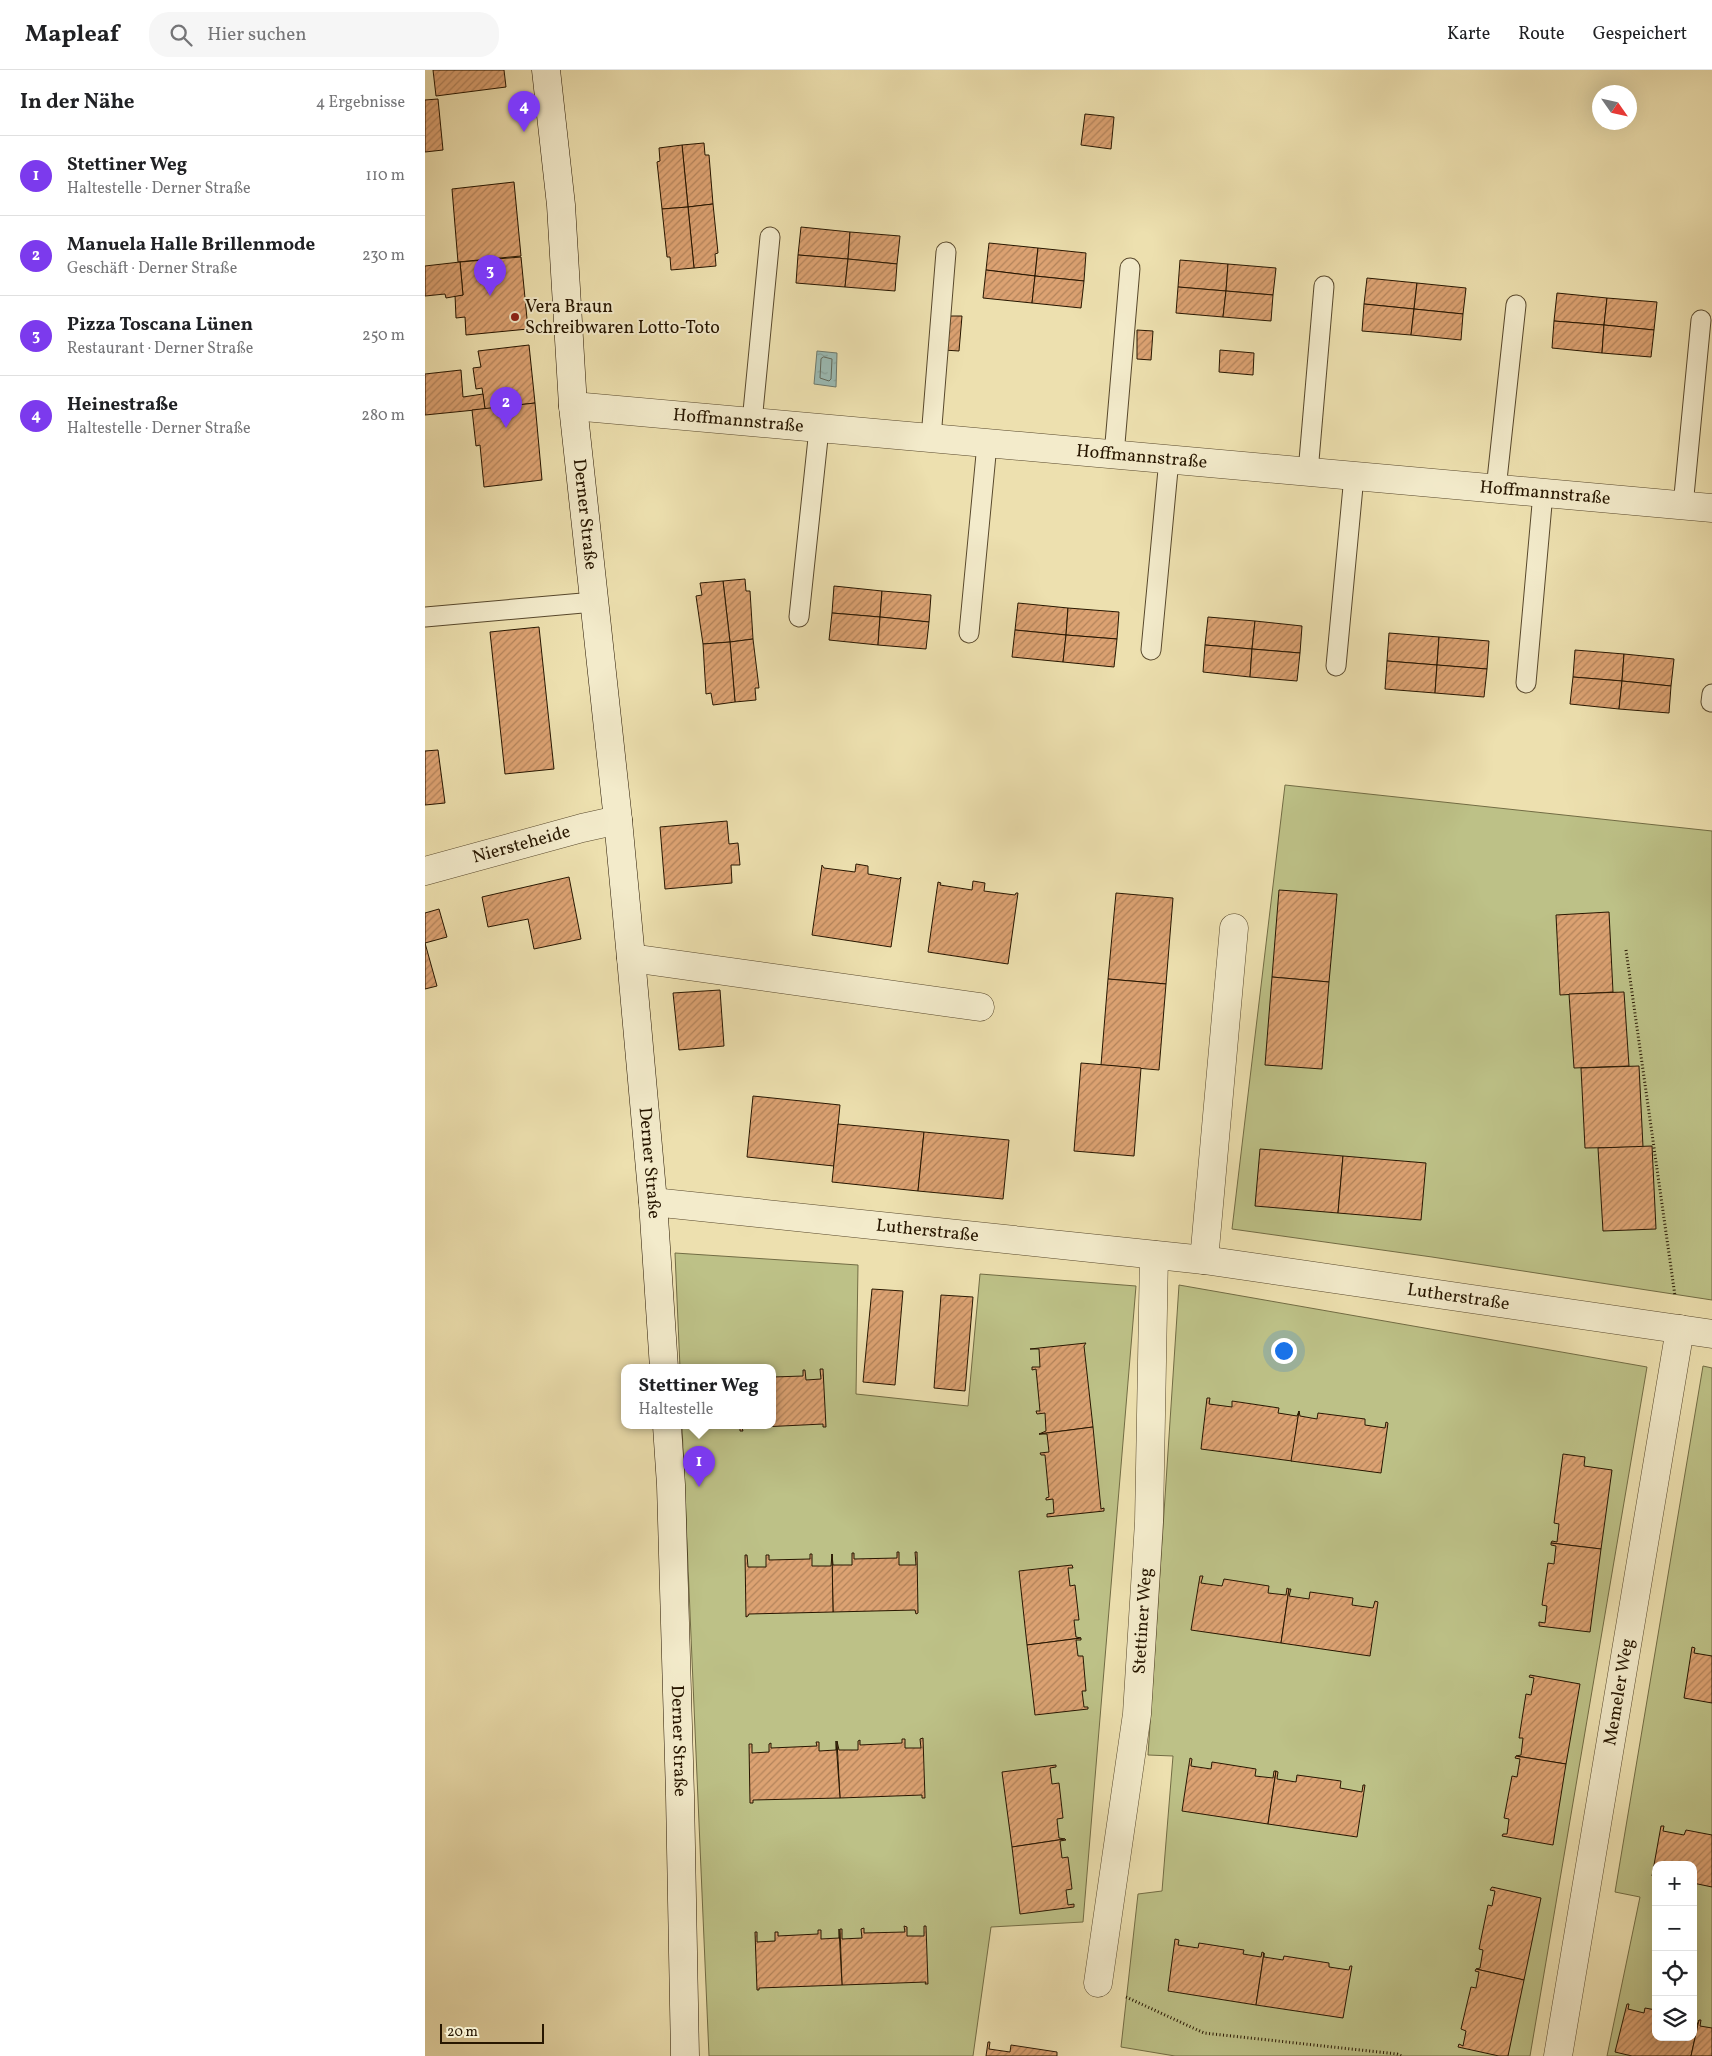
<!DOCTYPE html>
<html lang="de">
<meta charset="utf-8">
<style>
body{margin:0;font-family:Vollkorn,serif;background:#f6f6f6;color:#202124}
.controls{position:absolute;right:15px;bottom:15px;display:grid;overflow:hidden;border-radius:10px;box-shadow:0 5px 20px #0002}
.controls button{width:45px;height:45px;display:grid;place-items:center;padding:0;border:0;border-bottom:1px solid #e0e0e0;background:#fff;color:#202124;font:25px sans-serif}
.compass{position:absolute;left:1167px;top:15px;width:45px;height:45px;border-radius:50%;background:#fff;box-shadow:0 5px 20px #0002;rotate:124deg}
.scale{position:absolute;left:15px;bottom:12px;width:104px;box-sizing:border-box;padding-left:5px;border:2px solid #271600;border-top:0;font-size:14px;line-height:18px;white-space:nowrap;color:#271600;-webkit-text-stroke:4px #f3ebcb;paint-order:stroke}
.you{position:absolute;left:858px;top:1280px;width:18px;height:18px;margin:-12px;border:4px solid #fff;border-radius:50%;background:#1a73e8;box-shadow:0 0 0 8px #1a73e833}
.badge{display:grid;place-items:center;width:32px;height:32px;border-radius:50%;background:#7c3aed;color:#fff;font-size:16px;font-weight:700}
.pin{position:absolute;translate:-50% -41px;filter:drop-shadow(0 1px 2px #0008)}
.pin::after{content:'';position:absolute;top:26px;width:18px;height:15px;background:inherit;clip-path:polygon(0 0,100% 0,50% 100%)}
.popup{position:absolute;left:196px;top:1294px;width:155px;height:65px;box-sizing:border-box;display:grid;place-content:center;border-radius:10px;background:#fff;filter:drop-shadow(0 1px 4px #0005);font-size:16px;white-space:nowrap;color:#757577}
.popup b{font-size:19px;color:#202124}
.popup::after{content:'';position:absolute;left:50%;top:100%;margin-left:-10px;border:10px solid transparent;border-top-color:#fff}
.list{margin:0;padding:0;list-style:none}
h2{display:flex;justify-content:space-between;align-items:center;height:65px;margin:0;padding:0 20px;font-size:21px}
h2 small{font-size:16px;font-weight:400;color:#757577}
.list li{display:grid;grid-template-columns:32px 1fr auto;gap:15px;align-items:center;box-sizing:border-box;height:80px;padding:0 20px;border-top:1px solid #e0e0e0}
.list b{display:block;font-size:19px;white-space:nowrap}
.list p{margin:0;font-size:16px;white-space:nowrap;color:#757577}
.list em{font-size:16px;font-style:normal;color:#757577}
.icon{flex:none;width:28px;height:28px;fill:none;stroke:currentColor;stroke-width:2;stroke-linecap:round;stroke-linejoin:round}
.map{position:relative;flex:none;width:1287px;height:1986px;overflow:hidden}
header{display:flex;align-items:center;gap:30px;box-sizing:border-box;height:70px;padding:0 25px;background:#fff;border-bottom:1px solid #e0e0e0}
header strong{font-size:24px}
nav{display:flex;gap:28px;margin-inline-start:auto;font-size:18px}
.search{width:350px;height:45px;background:#f6f6f6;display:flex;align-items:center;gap:12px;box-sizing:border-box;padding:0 18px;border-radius:20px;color:#757577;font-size:19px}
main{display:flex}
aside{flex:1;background:#fff}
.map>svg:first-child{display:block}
.green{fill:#bdc187;stroke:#726c44;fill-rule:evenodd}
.water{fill:url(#water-ripples);stroke:#6d796c}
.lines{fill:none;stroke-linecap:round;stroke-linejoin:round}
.shore{stroke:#61685a;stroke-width:1}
.building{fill:url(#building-hatch);stroke:#271600}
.lane-casing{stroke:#58482c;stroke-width:21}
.street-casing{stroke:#58482c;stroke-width:29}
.secondary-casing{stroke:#271600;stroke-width:29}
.path{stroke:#271600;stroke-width:3;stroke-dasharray:1 2.5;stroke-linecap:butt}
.lane{stroke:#f3ebcb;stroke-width:19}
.street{stroke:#f3ebcb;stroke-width:28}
.secondary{stroke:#f3ebcb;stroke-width:28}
.poi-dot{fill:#8f2418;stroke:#f3ebcb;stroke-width:2}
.labels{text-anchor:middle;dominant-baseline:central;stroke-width:4;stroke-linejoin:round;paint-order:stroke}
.poi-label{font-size:18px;fill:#271600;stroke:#f3ebcb;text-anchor:start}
.street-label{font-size:18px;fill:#271600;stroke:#f3ebcb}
</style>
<header>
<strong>Mapleaf</strong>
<div class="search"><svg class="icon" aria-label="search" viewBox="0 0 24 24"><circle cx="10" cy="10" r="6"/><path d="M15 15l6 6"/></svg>Hier suchen</div>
<nav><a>Karte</a><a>Route</a><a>Gespeichert</a></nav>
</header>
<main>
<aside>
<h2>In der Nähe<small>4 Ergebnisse</small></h2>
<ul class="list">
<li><span class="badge">1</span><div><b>Stettiner Weg</b><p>Haltestelle · Derner Straße</p></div><em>110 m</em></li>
<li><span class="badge">2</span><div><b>Manuela Halle Brillenmode</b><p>Geschäft · Derner Straße</p></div><em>230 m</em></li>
<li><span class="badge">3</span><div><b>Pizza Toscana Lünen</b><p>Restaurant · Derner Straße</p></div><em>250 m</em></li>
<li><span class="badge">4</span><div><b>Heinestraße</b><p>Haltestelle · Derner Straße</p></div><em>280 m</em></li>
</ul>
</aside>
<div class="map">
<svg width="1287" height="1986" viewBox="0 0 1287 1986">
<defs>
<pattern id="water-ripples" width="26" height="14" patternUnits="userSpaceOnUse" patternTransform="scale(1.25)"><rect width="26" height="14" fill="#9bbbb4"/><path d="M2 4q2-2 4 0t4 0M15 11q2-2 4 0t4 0" fill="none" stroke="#86a099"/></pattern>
<pattern id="building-hatch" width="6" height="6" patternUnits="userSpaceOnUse" patternTransform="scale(1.25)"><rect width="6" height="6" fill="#dca272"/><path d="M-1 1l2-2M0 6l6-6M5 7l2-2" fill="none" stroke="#b2835b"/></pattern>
</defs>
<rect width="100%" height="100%" fill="#ede0af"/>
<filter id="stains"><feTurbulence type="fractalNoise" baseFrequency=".004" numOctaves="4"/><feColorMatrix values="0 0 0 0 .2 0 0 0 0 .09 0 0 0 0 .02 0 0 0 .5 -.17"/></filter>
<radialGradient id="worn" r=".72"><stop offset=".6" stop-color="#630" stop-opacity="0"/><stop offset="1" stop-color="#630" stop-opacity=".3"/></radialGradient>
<!-- green -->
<g class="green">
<polygon points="860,715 1287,761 1287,1230 1007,1187 807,1159"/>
<polygon points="250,1183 433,1195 431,1324 543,1336 555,1204 711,1216 658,1852 566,1857 548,1986 284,1986 257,1356 348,1356 348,1298 255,1298"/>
<polygon points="754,1215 1222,1297 1105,1986 750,1986 696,1977 713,1824 737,1821 748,1686 723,1685"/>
<path d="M 1278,1296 L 1287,1298 L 1287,1986 L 1182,1986 L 1215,1827 L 1190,1822 ZM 1231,1795 L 1268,1795 L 1268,1967 L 1231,1967 Z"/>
</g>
<!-- water -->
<polygon class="water" points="392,281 412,283 411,317 389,314"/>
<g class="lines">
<!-- shore -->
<polygon class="shore" points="399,287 407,289 406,309 404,311 395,308 396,289"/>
</g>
<!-- building -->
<g class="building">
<polygon points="8,0 79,0 81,17 11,26"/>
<polygon points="13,29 18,80 0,82 0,30"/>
<polygon points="660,44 689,47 686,79 656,75"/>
<polygon points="279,73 280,85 284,85 288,134 263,137 257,75"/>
<polygon points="257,75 263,137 237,139 232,92 235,91 234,78"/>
<polygon points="89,112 96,186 33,192 27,119"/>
<polygon points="288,134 293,183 290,184 291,196 269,198 263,137"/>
<polygon points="263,137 269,198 246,200 245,187 242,187 237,139"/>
<polygon points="376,157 425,162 423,189 373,185"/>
<polygon points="425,162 475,166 472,194 423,189"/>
<polygon points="564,173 613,178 610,206 561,200"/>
<polygon points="613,178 661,183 659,211 610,206"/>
<polygon points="373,185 423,189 420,217 371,213"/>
<polygon points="96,187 103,259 41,265 40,247 31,248 30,225 38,225 35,192"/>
<polygon points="423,189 472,194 470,221 420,217"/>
<polygon points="755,190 803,194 801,221 753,217"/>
<polygon points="35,192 38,225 21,228 20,224 0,226 0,196"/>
<polygon points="803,194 851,198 848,225 801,221"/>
<polygon points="561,200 610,206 607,233 558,228"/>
<polygon points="610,206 659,211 656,238 607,233"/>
<polygon points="942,208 992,213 989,239 939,234"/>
<polygon points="992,213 1041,218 1038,244 989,239"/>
<polygon points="753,217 801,221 798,247 751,243"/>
<polygon points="801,221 848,225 846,251 798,247"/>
<polygon points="1132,223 1182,228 1179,255 1129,251"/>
<polygon points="1182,228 1232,232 1229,260 1179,255"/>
<polygon points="939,234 989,239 986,265 937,261"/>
<polygon points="989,239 1038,244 1036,270 986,265"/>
<polygon points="521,246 537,246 534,281 519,280"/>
<polygon points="1129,251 1179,255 1177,283 1127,278"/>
<polygon points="1179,255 1229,260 1226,287 1177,283"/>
<polygon points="712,260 728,261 726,290 712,289"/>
<polygon points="104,275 110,333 60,339 57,318 51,319 48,298 56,297 53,281"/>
<polygon points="795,280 829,283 828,305 794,302"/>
<polygon points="36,300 38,327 58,324 60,339 0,345 0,304"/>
<polygon points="110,333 117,410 59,417 55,375 51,376 47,340"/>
<polygon points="320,509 321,521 325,521 328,569 305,572 298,511"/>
<polygon points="298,511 305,572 278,574 271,526 277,525 275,513"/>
<polygon points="409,516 457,521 455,547 407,543"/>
<polygon points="457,521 506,525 504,552 455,547"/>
<polygon points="593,533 643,538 641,565 590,560"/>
<polygon points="643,538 694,542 692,569 641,565"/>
<polygon points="407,543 455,547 453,575 404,570"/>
<polygon points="455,547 504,552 501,579 453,575"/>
<polygon points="783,547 830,551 827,579 780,575"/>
<polygon points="830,551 877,556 875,583 827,579"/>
<polygon points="114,557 129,699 80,704 65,562"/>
<polygon points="590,560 641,565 638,592 587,587"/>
<polygon points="964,563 1014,567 1012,595 962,591"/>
<polygon points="641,565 692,569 689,597 638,592"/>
<polygon points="1014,567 1064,571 1062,599 1012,595"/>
<polygon points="328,569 334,618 330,618 331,630 310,632 305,572"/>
<polygon points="305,572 310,632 288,635 286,623 281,624 278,574"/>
<polygon points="780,575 827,579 825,607 778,602"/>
<polygon points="827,579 875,583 872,611 825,607"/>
<polygon points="1150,580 1199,584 1197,611 1148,607"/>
<polygon points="1199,584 1249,589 1246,616 1197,611"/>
<polygon points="962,591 1012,595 1010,623 960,619"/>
<polygon points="1012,595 1062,599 1059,627 1010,623"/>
<polygon points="1148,607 1197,611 1194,639 1145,634"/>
<polygon points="1197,611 1246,616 1244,643 1194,639"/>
<polygon points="13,680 20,733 0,735 0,681"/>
<polygon points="302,751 304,774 313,773 315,795 306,795 307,813 240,819 235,757"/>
<polygon points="431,794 443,796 443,804 474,809 476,807 466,877 387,865 397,795 399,798 430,802"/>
<polygon points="144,807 156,869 109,879 103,849 63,857 57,827"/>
<polygon points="548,811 560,813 559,821 590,825 591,823 593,823 583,894 503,882 513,812 516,813 515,815 547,820"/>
<polygon points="854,820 912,824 904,912 847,907"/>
<polygon points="691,823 748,828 741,914 683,909"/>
<polygon points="14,839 22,867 0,873 12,916 0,919 0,843"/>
<polygon points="1184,842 1188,922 1135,925 1131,845"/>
<polygon points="847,907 904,912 897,999 840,995"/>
<polygon points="683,909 741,914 734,1000 676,995"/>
<polygon points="295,920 299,976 254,980 248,923"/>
<polygon points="1199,922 1204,996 1149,998 1144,924"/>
<polygon points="656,993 716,998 709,1086 649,1081"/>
<polygon points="1214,996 1218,1077 1160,1078 1156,998"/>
<polygon points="328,1026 415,1035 409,1096 322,1087"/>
<polygon points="413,1054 499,1062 493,1121 407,1112"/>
<polygon points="499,1062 584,1070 578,1129 493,1121"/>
<polygon points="1227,1076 1231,1159 1178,1161 1173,1078"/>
<polygon points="835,1079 918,1086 913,1143 830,1136"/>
<polygon points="918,1086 1001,1093 996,1150 913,1143"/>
<polygon points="447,1219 478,1221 470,1315 438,1312"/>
<polygon points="516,1225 548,1227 540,1321 509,1318"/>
<polygon points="661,1273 659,1276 668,1357 614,1364 621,1361 620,1343 612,1344 611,1341 615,1341 611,1299 607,1300 607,1297 615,1297 614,1279 605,1279"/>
<polygon points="395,1299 398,1299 401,1357 398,1357 398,1354 317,1358 318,1361 315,1361 315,1356 348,1356 348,1307 378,1306 378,1300 380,1300 381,1310 396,1309"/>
<polygon points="782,1328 785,1328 784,1334 807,1337 807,1331 854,1338 853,1343 872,1346 874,1341 867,1391 776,1379"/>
<polygon points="874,1341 875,1346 892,1349 893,1343 940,1349 940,1355 960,1358 961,1352 963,1353 956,1403 866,1391"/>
<polygon points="668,1357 676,1439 679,1438 679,1441 622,1447 622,1444 629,1443 628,1429 621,1430 621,1428 624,1427 620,1385 616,1385 615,1383 624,1382 622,1364 614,1364"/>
<polygon points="1138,1384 1160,1387 1159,1396 1187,1400 1176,1479 1126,1473 1127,1471 1132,1472 1134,1454 1129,1453"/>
<polygon points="1126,1473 1176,1479 1165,1562 1114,1556 1114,1552 1120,1553 1122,1536 1117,1535 1123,1493 1129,1494 1131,1476 1126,1475"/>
<polygon points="472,1482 474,1482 474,1495 491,1495 490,1482 492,1482 493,1543 491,1544 490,1540 408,1542 407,1484 408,1495 427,1495 427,1483 429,1483 429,1489 472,1488"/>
<polygon points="385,1484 387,1484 387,1496 406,1496 407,1484 408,1542 324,1544 323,1546 321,1547 320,1485 322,1485 323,1497 341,1497 341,1485 344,1485 344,1490 385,1489"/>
<polygon points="647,1495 648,1498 643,1498 645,1516 650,1515 654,1550 649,1550 651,1567 656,1568 602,1575 594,1501"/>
<polygon points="775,1506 778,1506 776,1513 797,1516 799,1509 844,1516 843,1523 861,1525 862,1518 864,1519 856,1573 766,1560"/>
<polygon points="864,1519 866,1519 864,1526 884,1529 885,1522 928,1528 927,1535 948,1538 950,1531 953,1532 945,1586 856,1573"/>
<polygon points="656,1568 656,1570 651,1570 653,1586 658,1586 661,1621 657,1621 659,1637 663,1637 663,1639 610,1645 602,1575"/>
<polygon points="1267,1577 1270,1578 1269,1583 1287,1586 1287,1633 1259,1628"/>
<polygon points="1105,1605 1155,1614 1141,1694 1091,1686 1096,1685 1098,1668 1094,1668 1101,1624 1106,1625 1109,1608 1104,1607"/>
<polygon points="498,1668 500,1728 497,1728 497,1725 415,1728 412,1671 414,1680 433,1680 433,1671 435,1670 435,1675 477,1673 477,1669 480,1669 480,1678 496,1678 495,1669"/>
<polygon points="411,1671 415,1728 328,1730 328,1733 325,1733 324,1674 327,1674 327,1683 344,1682 344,1674 346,1673 346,1678 392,1676 391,1672 394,1672 394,1681 411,1680"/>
<polygon points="1091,1686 1141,1694 1128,1775 1077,1766 1078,1764 1082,1764 1084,1749 1079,1748 1087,1706 1092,1707 1095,1689 1090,1688"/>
<polygon points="765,1688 767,1689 766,1696 786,1699 787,1692 831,1699 830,1706 848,1708 849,1701 851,1701 843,1754 757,1741"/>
<polygon points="631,1695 631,1697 625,1698 627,1714 634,1713 638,1748 632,1749 634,1768 640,1769 587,1777 577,1702"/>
<polygon points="851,1701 853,1702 852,1709 871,1712 872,1705 916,1711 915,1718 937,1722 938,1715 940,1715 932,1767 843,1754"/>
<polygon points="1236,1756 1239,1756 1238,1761 1259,1765 1261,1760 1287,1765 1287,1817 1268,1813 1268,1795 1231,1795 1231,1807 1227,1806"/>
<polygon points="640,1769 641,1770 635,1771 637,1788 643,1787 647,1819 641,1820 643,1835 649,1834 649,1837 595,1844 587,1777"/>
<polygon points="1067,1817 1116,1828 1099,1910 1051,1899 1055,1898 1058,1880 1054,1879 1063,1835 1067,1836 1070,1821 1065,1820"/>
<polygon points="479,1856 482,1857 482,1866 499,1866 499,1856 501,1856 503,1914 500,1914 501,1912 417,1915 415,1859 417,1859 417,1869 437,1868 436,1859 439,1858 439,1863 480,1862"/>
<polygon points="414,1859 417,1915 334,1918 334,1920 332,1920 330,1862 332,1862 332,1872 350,1871 350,1862 353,1862 353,1866 393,1864 393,1860 396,1860 396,1869 414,1868"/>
<polygon points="750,1869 754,1870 753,1875 773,1878 774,1873 819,1880 818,1884 836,1887 837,1882 839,1883 831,1935 743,1921"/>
<polygon points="839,1883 839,1887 858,1890 859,1886 904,1893 904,1897 924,1900 925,1896 927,1896 918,1948 831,1935"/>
<polygon points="1051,1899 1099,1910 1083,1986 1074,1986 1033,1977 1034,1974 1038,1976 1041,1961 1036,1959 1046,1917 1051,1918 1054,1902 1050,1901"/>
<polygon points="1202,1934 1204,1934 1203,1939 1219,1943 1220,1938 1231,1940 1231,1967 1268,1967 1268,1954 1272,1955 1274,1950 1266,1986 1207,1986 1190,1982"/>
<polygon points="1274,1950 1276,1950 1275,1956 1287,1958 1287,1986 1266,1986"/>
<polygon points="563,1972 565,1972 564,1979 585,1982 586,1975 632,1982 632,1986 561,1986"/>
</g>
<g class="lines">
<!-- lane casing -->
<g class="lane-casing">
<g id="lane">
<polyline points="327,352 345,167"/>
<polyline points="506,368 521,182"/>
<polyline points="689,385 705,198"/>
<polyline points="883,402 899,216"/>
<polyline points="1071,419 1091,235"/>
<polyline points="1258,436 1276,250"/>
<polyline points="0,547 169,532"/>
<polyline points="374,547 394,359"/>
<polyline points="544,563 562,374"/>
<polyline points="726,580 744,389"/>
<polyline points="911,596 929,406"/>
<polyline points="1101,613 1118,423"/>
<polyline points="1286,632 1287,624"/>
</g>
</g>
<!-- street casing -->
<g class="street-casing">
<g id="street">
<path id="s1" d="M 148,336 L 1287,438"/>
<path id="s2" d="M 0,801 L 157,758 L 193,750"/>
<polyline points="206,888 555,937"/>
<path id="s3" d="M 228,1132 L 779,1190 L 1287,1264"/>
<polyline points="779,1190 809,858"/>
<path id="s4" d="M 673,1913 L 712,1644 L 724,1452 L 729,1185"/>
<path id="s5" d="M 1133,1986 L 1255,1259"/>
</g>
</g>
<!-- secondary casing -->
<g class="secondary-casing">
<g id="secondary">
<path id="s6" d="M 121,0 L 136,135 L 148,336 L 193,750 L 206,888 L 228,1132 L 239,1298"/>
<path id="s7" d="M 242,1356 L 246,1415 L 255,1725 L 260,1986"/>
</g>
</g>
<!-- path -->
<g class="path">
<polyline points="1201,880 1250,1226"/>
<polyline points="701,1927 779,1963 972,1984 977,1986"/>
</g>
<!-- lane -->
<use href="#lane" class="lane"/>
<!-- street -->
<use href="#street" class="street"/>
<!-- secondary -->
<use href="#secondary" class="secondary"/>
</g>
<!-- markers -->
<circle class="poi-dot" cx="90" cy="247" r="5"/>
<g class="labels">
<!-- poi labels -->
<g class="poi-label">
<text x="100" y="237">Vera Braun<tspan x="100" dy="21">Schreibwaren Lotto-Toto</tspan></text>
</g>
<!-- street labels -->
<g class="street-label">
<text stroke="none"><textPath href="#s1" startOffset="166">Hoffmannstraße</textPath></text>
<text stroke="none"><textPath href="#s1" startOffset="571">Hoffmannstraße</textPath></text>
<text stroke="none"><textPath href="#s1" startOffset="976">Hoffmannstraße</textPath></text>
<text stroke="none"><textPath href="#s6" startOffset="446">Derner Straße</textPath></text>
<text stroke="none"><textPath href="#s2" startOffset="100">Niersteheide</textPath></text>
<text stroke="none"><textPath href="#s6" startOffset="1098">Derner Straße</textPath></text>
<text stroke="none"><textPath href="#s3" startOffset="276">Lutherstraße</textPath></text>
<text stroke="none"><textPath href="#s3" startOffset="811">Lutherstraße</textPath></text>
<text stroke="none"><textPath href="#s4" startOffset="365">Stettiner Weg</textPath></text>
<text stroke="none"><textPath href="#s5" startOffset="369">Memeler Weg</textPath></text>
<text stroke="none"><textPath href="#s7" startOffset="315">Derner Straße</textPath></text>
</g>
</g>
<rect width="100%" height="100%" filter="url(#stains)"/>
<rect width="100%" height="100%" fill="url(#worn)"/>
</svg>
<div class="controls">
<button>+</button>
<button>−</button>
<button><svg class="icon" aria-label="locate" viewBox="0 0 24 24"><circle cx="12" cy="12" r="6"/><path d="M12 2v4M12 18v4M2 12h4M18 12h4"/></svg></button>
<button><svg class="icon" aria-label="layers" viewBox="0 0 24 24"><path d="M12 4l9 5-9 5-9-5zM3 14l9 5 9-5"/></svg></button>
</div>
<svg class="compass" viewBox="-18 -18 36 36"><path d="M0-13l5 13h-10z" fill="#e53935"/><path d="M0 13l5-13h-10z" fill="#757577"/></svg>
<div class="scale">20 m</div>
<div class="you"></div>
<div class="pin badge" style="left:274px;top:1417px">1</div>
<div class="popup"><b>Stettiner Weg</b>Haltestelle</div>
<div class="pin badge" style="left:81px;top:358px">2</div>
<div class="pin badge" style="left:65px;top:226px">3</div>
<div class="pin badge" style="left:99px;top:62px">4</div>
</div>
</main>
